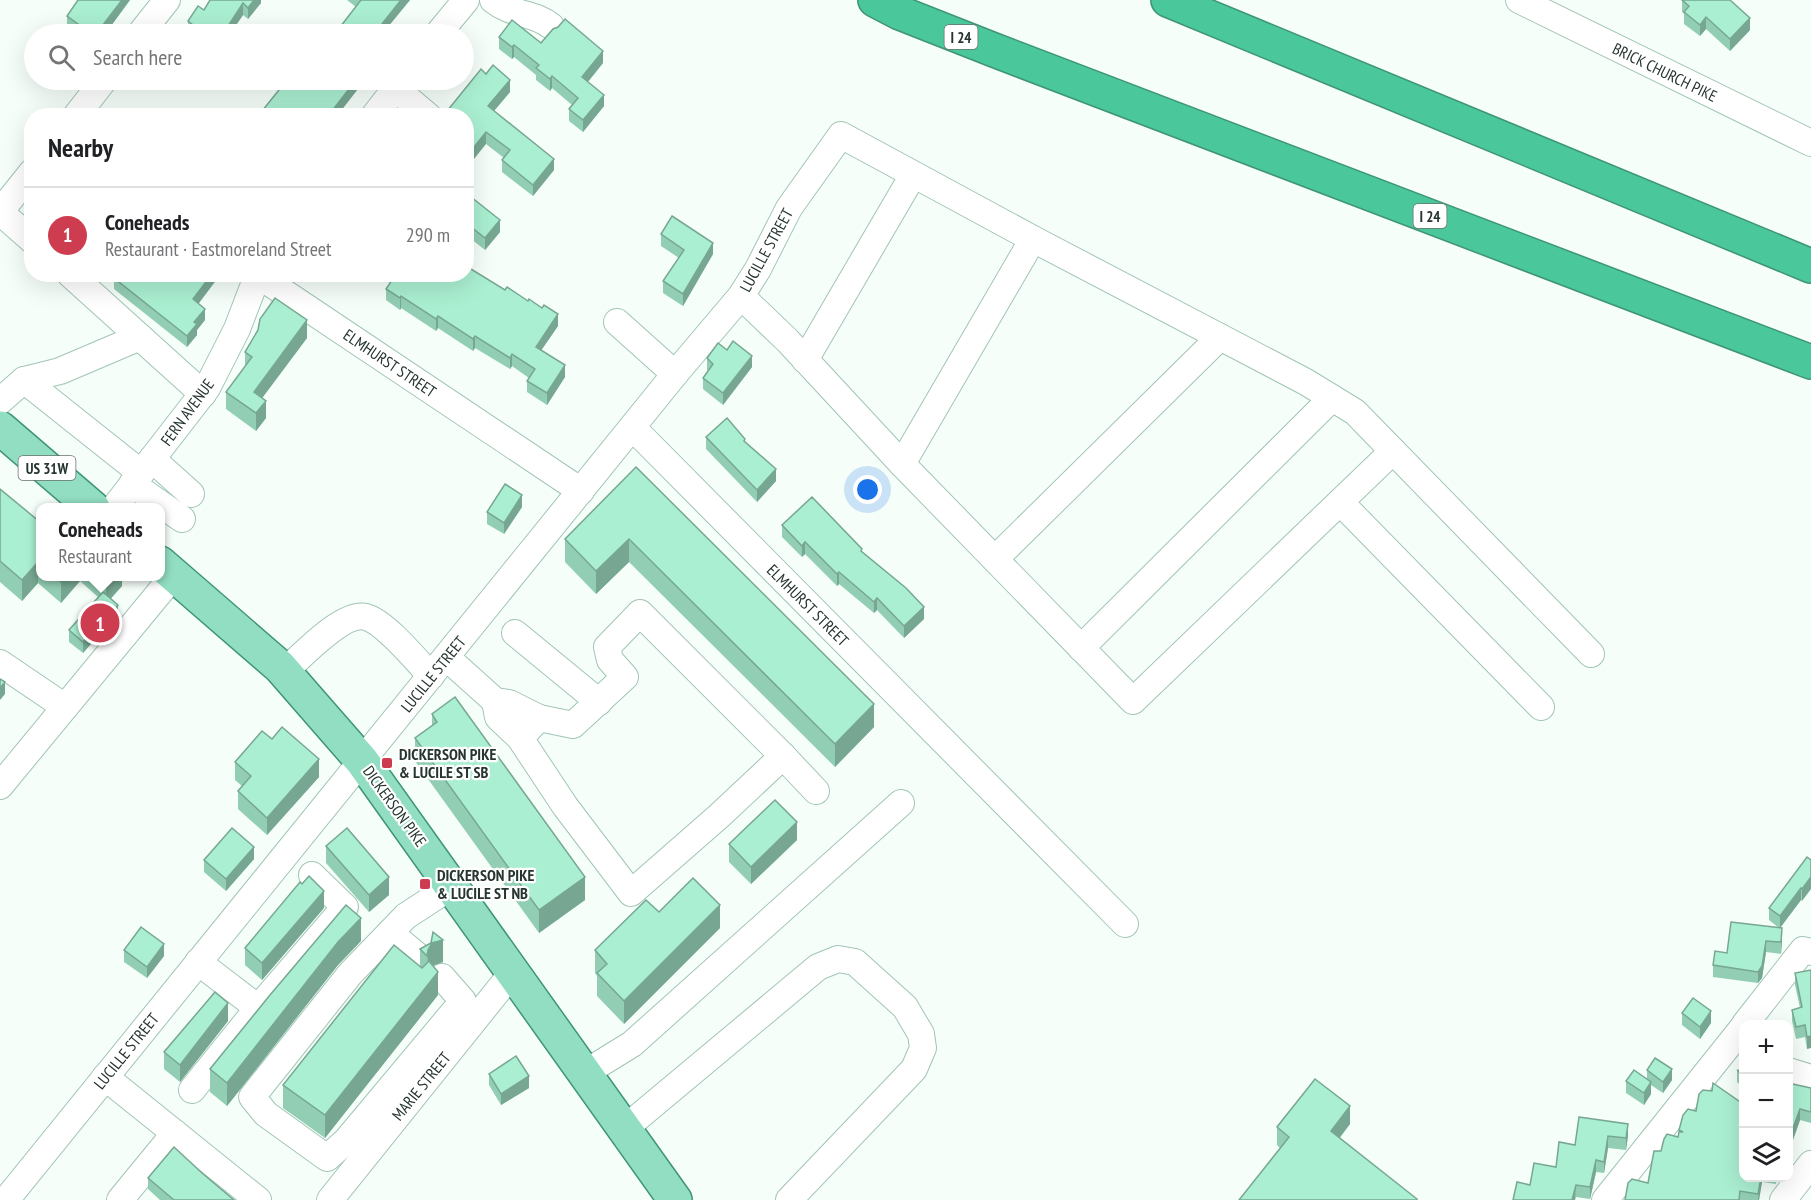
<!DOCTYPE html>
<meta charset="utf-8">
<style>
body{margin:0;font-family:"PT Sans Narrow",sans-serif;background:#f6f6f6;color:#202124}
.controls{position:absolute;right:18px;bottom:18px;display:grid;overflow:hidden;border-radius:12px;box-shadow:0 6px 24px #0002}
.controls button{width:54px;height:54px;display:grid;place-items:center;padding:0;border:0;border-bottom:2px solid #e0e0e0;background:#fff;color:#202124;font:30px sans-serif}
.you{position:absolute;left:868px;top:490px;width:21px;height:21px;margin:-15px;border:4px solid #fff;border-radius:50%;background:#1a73e8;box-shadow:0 0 0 9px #1a73e833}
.badge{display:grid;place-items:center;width:39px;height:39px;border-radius:50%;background:#cd3d4f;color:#fff;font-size:20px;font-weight:700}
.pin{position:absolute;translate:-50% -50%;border:3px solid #fff;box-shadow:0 2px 6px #0006}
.popup{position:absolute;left:36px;top:503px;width:129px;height:78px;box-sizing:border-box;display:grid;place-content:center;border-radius:12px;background:#fff;filter:drop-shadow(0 2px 4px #0005);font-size:20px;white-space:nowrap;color:#757577}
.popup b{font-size:22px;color:#202124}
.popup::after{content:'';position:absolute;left:50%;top:100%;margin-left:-12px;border:12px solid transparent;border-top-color:#fff}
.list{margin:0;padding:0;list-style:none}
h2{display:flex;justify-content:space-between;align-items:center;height:78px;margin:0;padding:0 24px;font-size:26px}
h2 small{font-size:20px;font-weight:400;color:#757577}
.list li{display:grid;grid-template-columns:39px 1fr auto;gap:18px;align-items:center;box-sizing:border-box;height:96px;padding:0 24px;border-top:2px solid #e0e0e0}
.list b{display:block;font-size:22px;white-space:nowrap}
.list p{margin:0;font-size:20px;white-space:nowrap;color:#757577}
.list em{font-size:20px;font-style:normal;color:#757577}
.icon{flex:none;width:33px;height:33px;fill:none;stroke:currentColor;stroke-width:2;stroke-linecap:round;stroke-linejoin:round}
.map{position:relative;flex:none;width:1811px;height:1200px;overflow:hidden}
.search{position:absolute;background:#fff;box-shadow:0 6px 24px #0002;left:24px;top:24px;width:450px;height:66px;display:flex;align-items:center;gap:15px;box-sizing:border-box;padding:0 21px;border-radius:33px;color:#757577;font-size:22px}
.panel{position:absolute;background:#fff;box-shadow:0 6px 24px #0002;left:24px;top:108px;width:450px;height:174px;border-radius:24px}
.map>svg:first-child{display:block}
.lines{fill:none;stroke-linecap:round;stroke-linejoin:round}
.minor-casing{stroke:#a1c5b5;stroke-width:28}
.major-casing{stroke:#3e9575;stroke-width:36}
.highway-casing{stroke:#3e9575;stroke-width:36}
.minor{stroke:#fff;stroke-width:26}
.major{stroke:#92dec3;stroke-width:33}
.highway{stroke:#4ac89b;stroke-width:33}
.wall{fill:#92ceb4}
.shaded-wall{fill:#77a792}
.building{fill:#aaefd1;stroke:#77a792;stroke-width:1.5}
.poi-dot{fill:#cd3d4f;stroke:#fff;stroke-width:2}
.labels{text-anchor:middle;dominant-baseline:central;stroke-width:4.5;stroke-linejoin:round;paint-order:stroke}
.shield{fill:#fff;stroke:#68726d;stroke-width:1.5}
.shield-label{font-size:15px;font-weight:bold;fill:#27352f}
.street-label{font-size:16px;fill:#27352f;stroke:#fff}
.poi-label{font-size:16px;font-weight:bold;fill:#27352f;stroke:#fff;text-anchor:start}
</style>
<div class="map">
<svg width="1811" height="1200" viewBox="0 0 1811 1200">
<rect width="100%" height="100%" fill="#f6fefa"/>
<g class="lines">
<!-- minor casing -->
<g class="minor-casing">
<g id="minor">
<path d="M 493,0 C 513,16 534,12 551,26"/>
<polyline points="1519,0 1811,143"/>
<polyline points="140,34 167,0"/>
<polyline points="438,34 466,0"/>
<polyline points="395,88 428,116"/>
<polyline points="76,116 104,80"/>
<polyline points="374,116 402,80"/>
<polyline points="32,172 0,212 32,240"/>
<polyline points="70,274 203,394"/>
<polyline points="258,275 581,491"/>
<polyline points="741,296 788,341 902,464 1133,701 1393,451"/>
<polyline points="617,322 675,374"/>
<polyline points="805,360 913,175"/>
<polyline points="24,380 141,473"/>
<polyline points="0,401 24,380 60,371 140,337"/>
<polyline points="633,428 1125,924"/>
<polyline points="152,459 191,494"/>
<polyline points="902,464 1033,239"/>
<polyline points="132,484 182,519"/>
<polyline points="1341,503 1541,707"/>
<polyline points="114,508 207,388 237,329 258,274"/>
<polyline points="995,559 1220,337"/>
<polyline points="515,633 599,702"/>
<polyline points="1081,648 1332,398"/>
<polyline points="446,657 495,701 509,703 539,718"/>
<polyline points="0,663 65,707"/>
<path d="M 284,672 C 301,657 343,611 366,617 C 385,622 417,661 431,676"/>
<polyline points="495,701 498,717 520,738 565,806 631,893 719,816 783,756 640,613 607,647 610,660 625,677 573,725 539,718 520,738"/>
<polyline points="783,756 816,791"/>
<polyline points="0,786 174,575"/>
<polyline points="390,933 419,957"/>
<polyline points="442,977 463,1001 346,1141 327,1158 266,1114 252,1097 350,974 406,916 452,886"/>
<polyline points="258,1008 345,907 312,875"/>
<polyline points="1745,1024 1803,950 1811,952"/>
<polyline points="1788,1071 1811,1078"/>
<polyline points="585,1073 632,1044 901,803"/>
<polyline points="105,1077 258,1200"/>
<polyline points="192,1090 258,1008 198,962"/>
<polyline points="624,1129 818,967 838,959 855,962 905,1007 921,1034 923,1048 914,1069 789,1200"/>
<polyline points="6,1200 675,374 741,296 758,269 789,208 841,135 1033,239 1306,382 1355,412 1591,654"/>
<polyline points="120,1200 175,1133"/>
<polyline points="330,1200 513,972"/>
<polyline points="1605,1200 1744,1026"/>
<polyline points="1783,1200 1811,1164"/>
</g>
</g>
<!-- major casing -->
<g class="major-casing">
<g id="major">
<polyline points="0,428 93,508"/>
<polyline points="160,563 280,667 362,761 675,1200"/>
</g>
</g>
<!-- highway casing -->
<g class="highway-casing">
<g id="highway">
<polyline points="875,0 900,13 994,50 1811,362"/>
<polyline points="1168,0 1811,266"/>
</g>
</g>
<!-- minor -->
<use href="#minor" class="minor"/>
<!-- major -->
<use href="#major" class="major"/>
<!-- highway -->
<use href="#highway" class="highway"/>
</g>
<!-- wall -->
<g class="wall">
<polygon points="130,0 105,34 76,34 67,28 67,16"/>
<polygon points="261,0 261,3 248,19 243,15 230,34 186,34 188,32 188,21 204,10"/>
<polygon points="347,0 410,0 387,28 390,34 337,34 337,31 356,7"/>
<polygon points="1682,0 1750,30 1730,51 1706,29 1700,36 1684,24 1684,14 1682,12"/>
<polygon points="499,37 541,43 603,63 588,82 604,106 583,132 569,121 569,109 572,105 552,88 550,91 536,80 536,75 514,57 512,59 499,49"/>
<polygon points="486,74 510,92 494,111 554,170 533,196 502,172 502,160 504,158 486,144"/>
<polygon points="466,193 500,232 485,250 466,235"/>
<polygon points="661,234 713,254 683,306 663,293 663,281 679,258 661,246"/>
<polygon points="217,274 217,279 198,304 205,320 197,330 197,335 187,347 114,289 114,278"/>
<polygon points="386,289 558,326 541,350 565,377 547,405 527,392 527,381 529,378 512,366 510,369 475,348 473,351 438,328 436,331 401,308 400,310 386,300"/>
<polygon points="307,338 262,398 266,418 256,431 226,409 226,392 245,366 245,352"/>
<polygon points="727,350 752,367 723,405 703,389 703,378 708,371 707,370 707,358"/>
<polygon points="706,437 776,481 757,502 706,449"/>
<polygon points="636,467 874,727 835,767 629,562 596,594 565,562 565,539"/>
<polygon points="0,489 40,522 40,576 122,576 122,586 111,598 118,617 106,630 104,629 83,653 69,642 69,630 98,597 80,581 61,603 38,583 22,601 0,582"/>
<polygon points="522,507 504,534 487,524 487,512"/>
<polygon points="782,525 862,552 924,619 904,638 877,610 874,613 839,584 837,586 805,554 802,557 782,537"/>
<polygon points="432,714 585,900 539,933 415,761 415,738 432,726"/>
<polygon points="272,739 319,777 267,835 238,809 238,791 242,786 235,780 235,762"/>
<polygon points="797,840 751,884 729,862 729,844"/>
<polygon points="326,846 389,895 369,912 326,863"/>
<polygon points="1807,857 1802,901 1801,900 1780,928 1782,940 1781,954 1766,952 1762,978 1758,983 1713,977 1713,965 1727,953 1779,928 1769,920 1769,908"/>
<polygon points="254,859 226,891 204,872 204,860"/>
<polygon points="324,908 262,980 245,965 245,948"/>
<polygon points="659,912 720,928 624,1024 597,996 597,976 595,973 595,950"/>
<polygon points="361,941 338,965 227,1106 210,1092 210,1069"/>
<polygon points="420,949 443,962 433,966 438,995 325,1138 283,1108 283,1085 420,967"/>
<polygon points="124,950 164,956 147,978 124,962"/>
<polygon points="1811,970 1807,1049 1805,1037 1796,1039 1792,1021 1792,1010 1800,1008 1795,985 1795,973"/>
<polygon points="1682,1013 1711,1023 1700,1039 1682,1025"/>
<polygon points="228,1021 180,1082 164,1069 164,1052"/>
<polygon points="1647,1070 1672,1080 1663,1093 1651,1085 1651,1094 1644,1105 1626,1093 1626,1081 1647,1079"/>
<polygon points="1737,1070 1743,1072 1743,1087 1737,1082"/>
<polygon points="489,1074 529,1088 501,1105 489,1085"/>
<polygon points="1788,1083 1811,1088 1811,1123 1800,1120 1789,1151 1788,1151"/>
<polygon points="1712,1091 1743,1178 1777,1178 1776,1184 1762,1182 1759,1200 1625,1200 1648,1183 1661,1151 1678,1137 1679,1130"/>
<polygon points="1579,1117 1628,1136 1626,1150 1608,1148 1604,1173 1596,1172 1590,1199 1576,1197 1575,1200 1513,1200 1530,1185 1556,1167 1575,1145"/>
<polygon points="1350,1124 1340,1138 1417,1200 1280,1148 1277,1145 1277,1127"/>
<polygon points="202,1173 234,1200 160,1200 148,1189 148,1178"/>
</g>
<!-- shaded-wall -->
<g class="shaded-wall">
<polygon points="122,0 130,0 105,34 96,34"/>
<polygon points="254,0 261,0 261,3 248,19 248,8"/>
<polygon points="401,0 410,0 382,34 382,24"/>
<polygon points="243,3 243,15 230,34 223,34"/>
<polygon points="1706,17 1706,29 1700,36 1700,25"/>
<polygon points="1750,18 1750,30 1730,51 1730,39"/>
<polygon points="514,45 514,57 512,59 512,47"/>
<polygon points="603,51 603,63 582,89 582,77"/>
<polygon points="552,76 552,88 550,91 550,79"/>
<polygon points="356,80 365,80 337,116 328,116"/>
<polygon points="510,80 510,92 488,118 488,106"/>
<polygon points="604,95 604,106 583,132 583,120"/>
<polygon points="486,132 486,144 466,169 466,157"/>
<polygon points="554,159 554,170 533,196 533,185"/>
<polygon points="500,220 500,232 485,250 485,238"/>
<polygon points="713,243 713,254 683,306 683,294"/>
<polygon points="217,274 217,279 193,311 193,299 212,275"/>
<polygon points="401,296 401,308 400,310 400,298"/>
<polygon points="205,309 205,320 197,330 197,335 187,347 187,336 194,322"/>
<polygon points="558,314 558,326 536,358 536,347"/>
<polygon points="438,316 438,328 436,331 436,319"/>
<polygon points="307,320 307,338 254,409 254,392"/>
<polygon points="475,336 475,348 473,351 473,339"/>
<polygon points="512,354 512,366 510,369 510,358"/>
<polygon points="752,356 752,367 723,405 723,393"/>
<polygon points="565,365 565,377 547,405 547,393"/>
<polygon points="266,401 266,418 256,431 256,413"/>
<polygon points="776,469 776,481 757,502 757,490"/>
<polygon points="522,495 522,507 504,534 504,523"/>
<polygon points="629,539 629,562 596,594 596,571"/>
<polygon points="805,542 805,554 802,557 802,546"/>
<polygon points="38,562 38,583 22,601 22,580"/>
<polygon points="839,572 839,584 837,586 837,574"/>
<polygon points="66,576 80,576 80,581 61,603 61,582"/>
<polygon points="111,576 122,576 122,586 106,604 106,583"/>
<polygon points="877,598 877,610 874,613 874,602"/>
<polygon points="118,605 118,617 106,630 106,619"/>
<polygon points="924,607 924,619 904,638 904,626"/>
<polygon points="104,617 104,629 83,653 83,642"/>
<polygon points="5,682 5,694 0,700 0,688"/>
<polygon points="874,704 874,727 835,767 835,744"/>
<polygon points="319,759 319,777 267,835 267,818"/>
<polygon points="797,822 797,840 751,884 751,867"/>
<polygon points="254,847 254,859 226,891 226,879"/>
<polygon points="389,877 389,895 369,912 369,895"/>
<polygon points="585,877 585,900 539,933 539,910"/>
<polygon points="1811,877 1811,889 1802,901 1802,889"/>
<polygon points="1801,888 1801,900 1780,928 1780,916"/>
<polygon points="324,891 324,908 262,980 262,963"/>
<polygon points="720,905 720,928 624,1024 624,1001"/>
<polygon points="361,918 361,941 338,965 227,1106 227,1083 338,942"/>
<polygon points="1782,928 1782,940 1781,954 1781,942"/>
<polygon points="443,940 443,962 432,966 427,979 428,950 432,943"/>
<polygon points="1766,941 1766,952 1762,978 1758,983 1758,972"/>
<polygon points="164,944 164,956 147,978 147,967"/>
<polygon points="438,972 438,995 325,1138 325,1115"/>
<polygon points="228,1003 228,1021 180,1082 180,1065"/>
<polygon points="1711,1011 1711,1023 1700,1039 1700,1027"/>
<polygon points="1811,1036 1811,1048 1807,1049 1807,1037"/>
<polygon points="1672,1069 1672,1080 1663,1093 1663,1082"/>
<polygon points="529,1076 529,1088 501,1105 501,1094"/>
<polygon points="1651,1082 1651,1094 1644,1105 1644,1093"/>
<polygon points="1350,1106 1350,1124 1331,1148 1331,1131"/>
<polygon points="1800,1109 1800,1120 1789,1151 1789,1139"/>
<polygon points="1628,1124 1628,1136 1626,1150 1626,1138"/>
<polygon points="1608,1136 1608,1148 1604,1173 1604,1162"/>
<polygon points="1596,1160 1596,1172 1590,1199 1590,1187"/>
<polygon points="1761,1178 1762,1178 1762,1182 1759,1200 1758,1200"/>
<polygon points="1576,1185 1575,1200 1572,1200"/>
</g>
<!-- building -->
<g class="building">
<polygon points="78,0 122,0 96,34 92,34 67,16"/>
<polygon points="210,0 254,0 248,8 243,3 223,34 186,34 193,25 188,21 198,6 204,10"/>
<polygon points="361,0 401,0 382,24 390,31 387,34 337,34 339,32 337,31"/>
<polygon points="1682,0 1730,0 1750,18 1730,39 1706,17 1700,25 1684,12 1689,6"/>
<polygon points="565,19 603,51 582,77 604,95 583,120 569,109 578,98 552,76 550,79 536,68 539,65 514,45 512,47 499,37 512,20 541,43 553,29 558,27"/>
<polygon points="493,65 510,80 488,106 554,159 533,185 502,160 510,150 486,132 466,157 466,116 443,116 481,69 486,74"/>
<polygon points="287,80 356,80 328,116 258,116"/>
<polygon points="466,193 500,220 485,238 466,223"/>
<polygon points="672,216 713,243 683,294 663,281 684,250 661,234"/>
<polygon points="466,266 505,290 507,287 528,301 529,299 542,308 544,305 558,314 536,347 565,365 547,393 527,381 535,369 512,354 510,358 475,336 473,339 438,316 436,319 401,296 400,298 386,289 396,274 466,274"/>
<polygon points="117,274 212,274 193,299 205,309 194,322 197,324 187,336 114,278"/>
<polygon points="275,298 307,320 254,392 266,401 256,413 226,392 252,357 245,352 258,330 260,319"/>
<polygon points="733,341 752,356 723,393 703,378 713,364 707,358 718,343 727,350"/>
<polygon points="727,418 745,439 744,441 776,469 757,490 706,437"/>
<polygon points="636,467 874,704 835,744 629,539 596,571 565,539"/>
<polygon points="505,484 522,495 504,523 487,512"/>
<polygon points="0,489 40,522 40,564 38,562 22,580 0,561"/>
<polygon points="812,497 862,549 861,551 906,588 924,607 904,626 877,598 874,602 839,572 837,574 805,542 802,546 782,525"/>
<polygon points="54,576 66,576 61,582"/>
<polygon points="99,576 111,576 106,583"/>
<polygon points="103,592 118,605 106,619 104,617 83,642 69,630"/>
<polygon points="0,679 5,682 0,688"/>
<polygon points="455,697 585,877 539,910 415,738 437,722 432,714"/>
<polygon points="282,727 319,759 267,818 238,791 251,776 235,762 262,731 272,739"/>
<polygon points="775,800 797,822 751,867 729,844"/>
<polygon points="232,828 254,847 226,879 204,860"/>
<polygon points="347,828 389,877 369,895 326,846"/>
<polygon points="1807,857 1811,860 1811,877 1802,889 1801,888 1780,916 1769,908"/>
<polygon points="309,876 324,891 262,963 245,948 300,882 302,884"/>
<polygon points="693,878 720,905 624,1001 597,973 607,964 595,950 646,900 659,912"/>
<polygon points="346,905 361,918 338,942 227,1083 210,1069 270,995"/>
<polygon points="1731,922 1782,928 1781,942 1766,941 1762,966 1758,972 1713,965 1715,951 1727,953"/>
<polygon points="141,927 164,944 147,967 124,950"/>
<polygon points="433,932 443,940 432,943 428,950 427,956 420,949 431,943"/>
<polygon points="394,945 422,968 429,961 438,972 325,1115 283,1085"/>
<polygon points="1811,970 1811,1036 1807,1037 1805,1025 1796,1027 1792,1010 1802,1007 1795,973"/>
<polygon points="215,992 228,1003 180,1065 164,1052"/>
<polygon points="1693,998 1711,1011 1700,1027 1682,1013"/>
<polygon points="516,1056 529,1076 501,1094 489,1074"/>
<polygon points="1655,1058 1672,1069 1663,1082 1647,1070"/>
<polygon points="1634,1070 1651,1082 1644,1093 1626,1081"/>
<polygon points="1737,1070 1743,1072 1743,1075"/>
<polygon points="1315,1079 1350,1106 1331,1131 1417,1199 1417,1200 1239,1200 1289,1137 1277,1127"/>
<polygon points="1713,1083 1743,1104 1743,1178 1761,1178 1758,1194 1740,1191 1739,1200 1625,1200 1628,1183 1632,1179 1648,1183 1654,1151 1661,1151 1664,1139 1667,1134 1678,1137 1679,1132 1683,1132 1679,1130 1683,1115 1688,1109 1696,1111 1699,1094 1703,1090 1712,1091"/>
<polygon points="1788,1083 1811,1088 1811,1112 1800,1109 1789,1139 1788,1139"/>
<polygon points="1579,1117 1628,1124 1626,1138 1608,1136 1604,1162 1596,1160 1590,1187 1576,1185 1572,1200 1513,1200 1517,1182 1530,1185 1534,1163 1556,1167 1559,1142 1575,1145"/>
<polygon points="174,1147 202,1173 234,1200 174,1200 148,1178"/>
</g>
<!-- markers -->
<g class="poi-dot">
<rect x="381" y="757" width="12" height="12" rx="3"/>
<rect x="419" y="878" width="12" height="12" rx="3"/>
</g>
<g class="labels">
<!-- shield labels -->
<g class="shield">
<rect x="944.5" y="25" width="33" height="24" rx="4.5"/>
<rect x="1413.5" y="204" width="33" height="24" rx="4.5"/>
<rect x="18.5" y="456" width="57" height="24" rx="4.5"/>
</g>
<g class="shield-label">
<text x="961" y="37">I 24</text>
<text x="1430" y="216">I 24</text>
<text x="47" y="468">US 31W</text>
</g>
<!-- street labels -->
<g class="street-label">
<text transform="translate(1665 72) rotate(26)">BRICK CHURCH PIKE</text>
<text transform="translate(766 250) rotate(-61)">LUCILLE STREET</text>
<text transform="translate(390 363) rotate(34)">ELMHURST STREET</text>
<text transform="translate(187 412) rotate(-54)">FERN AVENUE</text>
<text transform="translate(808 605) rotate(45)">ELMHURST STREET</text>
<text transform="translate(433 674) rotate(-51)">LUCILLE STREET</text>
<text transform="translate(395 806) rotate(54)">DICKERSON PIKE</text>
<text transform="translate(126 1051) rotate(-51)">LUCILLE STREET</text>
<text transform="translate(421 1086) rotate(-51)">MARIE STREET</text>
</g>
<!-- poi labels -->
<g class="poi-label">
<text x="399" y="754">DICKERSON PIKE<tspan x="399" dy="18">&amp; LUCILE ST SB</tspan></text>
<text x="437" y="875">DICKERSON PIKE<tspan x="437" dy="18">&amp; LUCILE ST NB</tspan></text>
</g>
</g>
</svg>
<div class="controls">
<button>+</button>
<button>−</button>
<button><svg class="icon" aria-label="layers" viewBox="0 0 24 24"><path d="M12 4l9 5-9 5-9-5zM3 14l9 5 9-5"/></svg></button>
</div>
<div class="you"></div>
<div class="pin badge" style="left:100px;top:623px">1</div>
<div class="popup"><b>Coneheads</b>Restaurant</div>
<div class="search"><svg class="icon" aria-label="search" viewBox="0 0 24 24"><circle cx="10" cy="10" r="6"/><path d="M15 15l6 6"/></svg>Search here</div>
<section class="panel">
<h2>Nearby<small></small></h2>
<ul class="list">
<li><span class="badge">1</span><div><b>Coneheads</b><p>Restaurant · Eastmoreland Street</p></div><em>290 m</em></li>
</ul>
</section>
</div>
